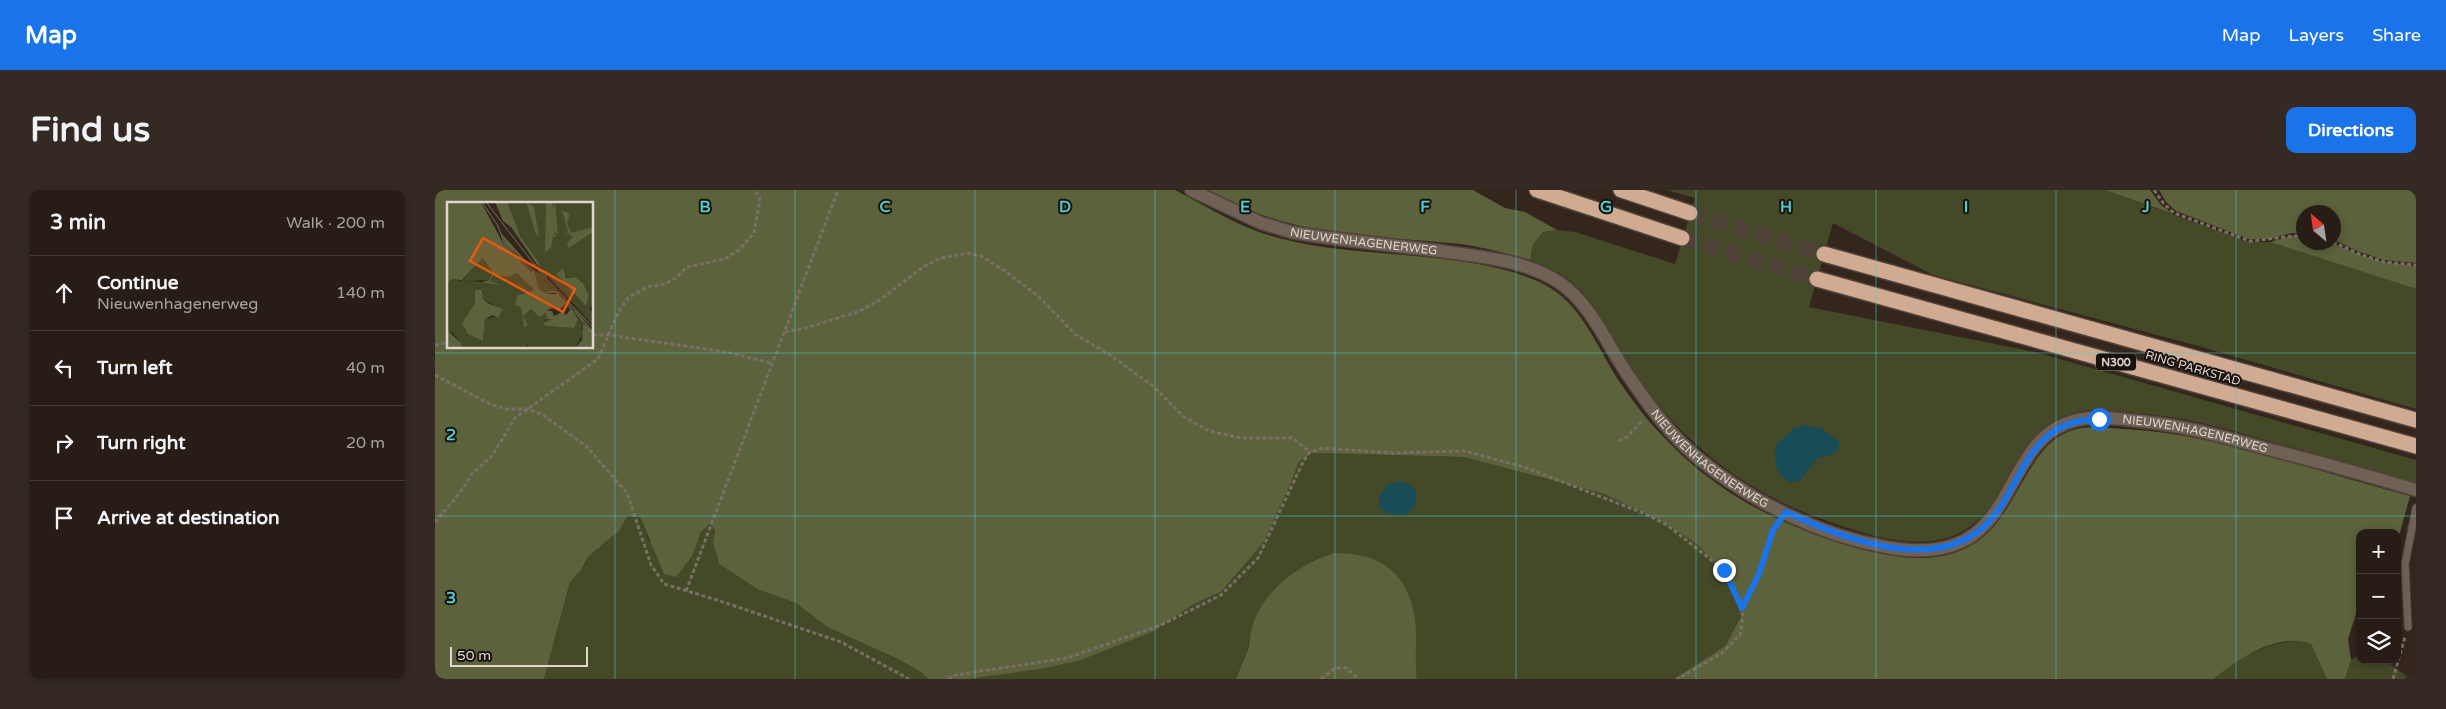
<!DOCTYPE html>
<meta charset="utf-8">
<style>
body{margin:0;font-family:"Varela Round",sans-serif;background:#342923;color:#f1f3f6}
.controls{position:absolute;right:15px;bottom:15px;display:grid;overflow:hidden;border-radius:10px;box-shadow:0 2px 8px #0003}
.controls button{width:45px;height:45px;display:grid;place-items:center;padding:0;border:0;border-bottom:1px solid #443a35;background:#281c16;color:#f1f3f6;font:25px sans-serif}
.compass{position:absolute;left:1861px;top:15px;width:45px;height:45px;border-radius:50%;background:#281c16;box-shadow:0 2px 8px #0003;rotate:331deg}
.scale{position:absolute;left:15px;bottom:12px;width:138px;box-sizing:border-box;padding-left:5px;border:2px solid #e0d6cf;border-top:0;font-size:14px;line-height:18px;white-space:nowrap;color:#e0d6cf;-webkit-text-stroke:4px #18110d;paint-order:stroke}
.stop{position:absolute;width:15px;height:15px;margin:-11px;border:4px solid #1a73e8;border-radius:50%;background:#fff}
.stop.end{background:#1a73e8;border-color:#fff;box-shadow:0 1px 5px #0008}
.list{margin:0;padding:0;list-style:none}
h2{display:flex;justify-content:space-between;align-items:center;height:65px;margin:0;padding:0 20px;font-size:21px}
h2 small{font-size:16px;font-weight:400;color:#a5a1a1}
.list li{display:grid;grid-template-columns:32px 1fr auto;gap:15px;align-items:center;box-sizing:border-box;height:75px;padding:0 20px;border-top:1px solid #443a35}
.list b{display:block;font-size:19px;white-space:nowrap}
.list p{margin:0;font-size:16px;white-space:nowrap;color:#a5a1a1}
.list em{font-size:16px;font-style:normal;color:#a5a1a1}
.icon{flex:none;width:28px;height:28px;fill:none;stroke:currentColor;stroke-width:2;stroke-linecap:round;stroke-linejoin:round}
.map{position:relative;flex:none;width:1981px;height:489px;overflow:hidden;border-radius:10px}
header{display:flex;align-items:center;gap:30px;box-sizing:border-box;height:70px;padding:0 25px;background:#1a73e8;color:#fff}
header strong{font-size:24px}
nav{display:flex;gap:28px;margin-inline-start:auto;font-size:18px}
.intro{display:flex;align-items:center;justify-content:space-between;box-sizing:border-box;height:120px;padding:0 30px}
h1{margin:0;font-size:35px}
.button{padding:12px 22px;border-radius:10px;background:#1a73e8;color:#fff;font-size:18px;font-weight:700}
main{display:flex;gap:30px;padding:0 30px}
aside{flex:1;background:#281c16;border-radius:10px;box-shadow:0 2px 8px #0003}
.map>svg:first-child{display:block}
.green{fill:#444928}
.forest{fill:#5c623c;fill-rule:evenodd}
.water{fill:#184c56}
.lines{fill:none;stroke-linecap:round;stroke-linejoin:round}
.highway-tunnel{stroke:#4f4038;stroke-width:15;stroke-dasharray:15 8;stroke-linecap:butt}
.lane-casing{stroke:#504239;stroke-width:9}
.street-casing{stroke:#504239;stroke-width:15}
.highway-casing{stroke:#504239;stroke-width:18}
.path{stroke:#7a6e65;stroke-width:3;stroke-dasharray:4 2.5;stroke-linecap:butt}
.lane{stroke:#706156;stroke-width:7}
.street{stroke:#706156;stroke-width:12}
.highway{stroke:#d0ab91;stroke-width:15}
.route{stroke:#1a73e8;stroke-width:6}
.grid{fill:none;stroke:#51ccd1;stroke-width:1;stroke-opacity:0.55}
.labels{text-anchor:middle;dominant-baseline:central;stroke-width:4;stroke-linejoin:round;paint-order:stroke}
.shield{fill:#18110d;stroke:#a49b95;stroke-width:1}
.shield-label{font-size:11px;font-weight:bold;fill:#e0d6cf}
.street-label{font-size:12px;fill:#e0d6cf;stroke:#18110d}
.inset-road{fill:none;stroke:#796c64;stroke-width:1}
.view{fill:#e8590c;fill-opacity:0.15;stroke:#e8590c;stroke-width:2.5}
.inset-edge{fill:none;stroke:#e0d6cf;stroke-width:2.5}
.grid-label{font-size:16px;text-anchor:middle;font-weight:bold;fill:#51ccd1;stroke:#18110d;stroke-width:4;stroke-linejoin:round;paint-order:stroke}
</style>
<header>
<strong>Map</strong>
<nav><a>Map</a><a>Layers</a><a>Share</a></nav>
</header>
<div class="intro"><h1>Find us</h1><a class="button">Directions</a></div>
<main>
<aside>
<h2>3 min<small>Walk · 200 m</small></h2>
<ul class="list">
<li><svg class="icon" aria-label="ahead" viewBox="0 0 24 24"><path d="M12 20V5M6 11l6-6 6 6"/></svg><div><b>Continue</b><p>Nieuwenhagenerweg</p></div><em>140 m</em></li>
<li><svg class="icon" aria-label="left" viewBox="0 0 24 24"><path d="M17 20v-9H6M10 6l-5 5 5 5"/></svg><div><b>Turn left</b></div><em>40 m</em></li>
<li><svg class="icon" aria-label="right" viewBox="0 0 24 24"><path d="M7 20v-9h11M14 6l5 5-5 5"/></svg><div><b>Turn right</b></div><em>20 m</em></li>
<li><svg class="icon" aria-label="arrive" viewBox="0 0 24 24"><path d="M6 21V4h12l-3 4 3 4H6"/></svg><div><b>Arrive at destination</b></div></li>
</ul>
</aside>
<div class="map">
<svg width="1981" height="489" viewBox="0 0 1981 489">
<rect width="100%" height="100%" fill="#35261d"/>
<!-- green -->
<g class="green">
<path d="M 1232,0 L 1670,0 L 1814,52 L 1835,52 L 1981,99 L 1981,219 L 1763,156 L 1498,85 L 1398,33 L 1374,117 L 1600,162 L 1981,270 L 1981,293 C 1933,279 1885,265 1837,252 C 1786,237 1739,224 1686,222 C 1672,221 1657,219 1643,222 C 1615,227 1596,248 1583,271 C 1572,292 1559,317 1541,332 C 1501,367 1441,348 1398,333 C 1313,305 1248,255 1198,181 C 1177,152 1163,112 1134,90 C 1123,81 1108,76 1096,70 C 1095,58 1100,51 1108,42 L 1122,40 L 1140,42 L 1240,74 L 1260,8 Z"/>
<polygon points="877,263 1029,267 1169,304 1226,331 1262,354 1283,377 1299,405 1306,425 1290,456 1239,489 982,489 980,470 842,398 828,415 817,437 814,455 801,489 534,489 606,479 719,441 759,414 786,402 828,353 853,300 864,272"/>
<polygon points="191,326 205,327 214,351 261,352 266,342 275,334 280,341 278,352 284,374 322,399 361,413 392,437 463,469 486,482 493,489 109,489 135,392 146,380 153,367 184,341"/>
<path d="M 1867,450 L 1876,454 L 1892,489 L 1779,489 C 1804,466 1833,452 1867,450 Z"/>
<polygon points="1925,465 1925,470 1949,470 1972,486 1970,489 1910,489 1916,470"/>
</g>
<!-- forest -->
<g class="forest">
<path d="M 0,0 L 740,0 C 773,17 806,39 844,48 C 908,65 977,62 1043,74 C 1068,79 1095,85 1117,99 C 1147,117 1165,162 1184,191 C 1236,269 1302,318 1391,348 C 1416,357 1441,364 1467,367 C 1593,381 1571,251 1646,238 C 1660,236 1676,238 1689,239 C 1787,244 1881,282 1975,306 L 1962,353 L 1962,343 L 1925,343 L 1925,411 L 1913,449 L 1916,470 L 1910,489 L 1892,489 L 1876,454 C 1845,441 1802,469 1779,489 L 1239,489 L 1290,456 L 1306,426 L 1299,405 L 1283,377 L 1262,354 L 1226,331 L 1169,304 L 1029,267 L 877,263 L 864,272 L 853,300 L 828,353 L 786,402 L 759,414 L 719,441 L 646,470 L 606,479 L 534,489 L 493,489 L 486,482 L 463,469 L 392,437 L 361,413 L 322,399 L 284,374 L 278,352 L 280,341 L 275,334 L 266,342 L 257,366 L 241,387 L 229,384 L 205,327 L 192,326 L 184,341 L 153,367 L 146,380 L 135,392 L 109,489 L 0,489 ZM 14,14 L 158,14 L 158,158 L 14,158 Z"/>
<path d="M 773,0 L 1038,0 L 1070,18 L 1090,22 L 1122,40 L 1108,42 C 1100,51 1095,58 1096,70 C 1072,64 1049,57 1025,54 C 969,48 909,48 854,33 C 825,26 800,14 773,0 Z"/>
<polygon points="1670,0 1715,0 1726,15 1738,24"/>
<polygon points="1724,0 1981,0 1981,73 1949,70 1925,62 1899,50 1898,22 1868,22 1868,44 1857,43 1834,49 1814,49 1741,21 1731,12"/>
<polygon points="1857,46 1868,47 1868,52 1897,53 1925,65 1948,72 1981,76 1981,99 1835,52"/>
<path d="M 900,363 C 942,363 970,379 979,423 C 983,443 979,468 982,489 L 801,489 C 805,478 810,467 814,456 C 815,450 815,444 817,437 C 829,399 864,374 900,363 Z"/>
</g>
<!-- water -->
<g class="water">
<path d="M 1368,235 L 1386,238 L 1405,252 L 1402,262 L 1382,269 L 1365,290 L 1357,293 C 1340,287 1339,271 1341,255 L 1358,239 Z"/>
<path d="M 967,291 L 981,299 C 984,327 965,330 945,319 L 944,309 L 951,295 Z"/>
</g>
<g class="lines">
<!-- highway-tunnel -->
<g class="highway-tunnel">
<polyline points="1255,23 1389,64"/>
<polyline points="1247,48 1382,89"/>
</g>
<!-- lane casing -->
<g class="lane-casing">
<polyline id="lane" points="1973,437 1970,374 1981,318"/>
</g>
<!-- street casing -->
<g class="street-casing">
<g id="street">
<path id="s1" d="M 756,0 L 826,33 L 856,42 C 908,51 960,55 1012,62 C 1049,67 1093,71 1125,93 C 1157,115 1173,157 1195,188 C 1214,216 1236,246 1263,268 C 1315,311 1384,345 1451,357 C 1592,383 1557,250 1642,230 C 1659,226 1678,228 1695,230 C 1741,234 1784,245 1829,258 C 1880,271 1931,285 1981,300"/>
</g>
</g>
<!-- highway casing -->
<g class="highway-casing">
<g id="highway">
<polyline points="1102,0 1247,48"/>
<polyline points="1186,0 1255,23"/>
<polyline points="1389,64 1981,230"/>
<polyline points="1382,89 1981,256"/>
</g>
</g>
<!-- path -->
<g class="path">
<polyline points="1719,0 1729,14 1739,23 1815,51 1868,45"/>
<polyline points="1898,52 1927,65 1950,72 1981,75"/>
<polyline points="350,142 374,137 425,121 446,109 488,77 506,68 533,63 546,66 570,81 603,106 641,145 672,163 718,196 749,227 774,241 806,248 857,248 875,262"/>
<polyline points="158,145 174,145 291,162 336,173"/>
<polyline points="0,155 14,152"/>
<polyline points="0,185 57,215 72,219 92,219 108,225 151,256 192,303 216,375 229,394 282,410 406,452 474,489"/>
<polyline points="1184,251 1192,247 1207,231"/>
<polyline points="0,332 24,304 37,284 57,266 80,228 163,169 183,123 193,108 212,97 230,94 241,88 252,77 290,69 305,59 319,43 325,9 320,0"/>
<polyline points="251,401 403,0"/>
<polyline points="1307,418 1324,384 1333,353 1342,335"/>
<polyline points="513,489 521,485 632,468 726,435 786,405 823,368 868,272 875,262 888,258 955,263 1030,261 1089,277 1208,323 1232,335 1289,380 1300,401 1308,426 1305,445 1287,463 1242,489"/>
<polyline points="886,489 900,478 911,478 924,489"/>
<polyline points="1958,489 1970,447"/>
</g>
<!-- lane -->
<use href="#lane" class="lane"/>
<!-- street -->
<use href="#street" class="street"/>
<!-- highway -->
<use href="#highway" class="highway"/>
</g>
<g class="lines">
<!-- route -->
<path class="route" d="M 1289,380 L 1307,418 L 1324,384 L 1338,340 L 1351,322 C 1413,351 1516,391 1564,319 C 1593,275 1601,230 1664,229"/>
</g>
<!-- grid -->
<path class="grid" d="M 180,0 L 180,489M 360,0 L 360,489M 540,0 L 540,489M 720,0 L 720,489M 900,0 L 900,489M 1081,0 L 1081,489M 1261,0 L 1261,489M 1441,0 L 1441,489M 1621,0 L 1621,489M 1801,0 L 1801,489M 0,163 L 1981,163M 0,326 L 1981,326"/>
<g class="labels">
<!-- shield labels -->
<rect class="shield" x="1661" y="163.5" width="40" height="17" rx="4"/>
<g class="shield-label">
<text x="1681" y="172">N300</text>
</g>
<!-- street labels -->
<g class="street-label">
<text stroke="none"><textPath href="#s1" startOffset="182">NIEUWENHAGENERWEG</textPath></text>
<text transform="translate(1758 178) rotate(16)">RING PARKSTAD</text>
<text stroke="none"><textPath href="#s1" startOffset="1188">NIEUWENHAGENERWEG</textPath></text>
<text stroke="none"><textPath href="#s1" startOffset="618">NIEUWENHAGENERWEG</textPath></text>
</g>
</g>
<!-- overview -->
<g transform="translate(12 12)">
<rect width="146" height="146" fill="#35261d"/>
<path d="M 56,0 L 146,0 L 147,100 L 142,107 L 146,111 L 146,123 L 101,74 L 97,77 L 134,113 L 146,128 L 134,120 L 110,91 L 97,91 L 91,86 L 85,67 L 92,71 L 94,69 L 84,58 L 91,64 L 93,62 L 73,34 ZM 118,66 L 119,75 L 129,75 L 136,81 L 142,93 L 139,104 L 109,72 ZM 36,56 L 46,71 L 42,78 L 18,79 L 52,82 L 43,79 L 47,73 L 62,75 L 70,71 L 77,75 L 86,89 L 70,93 L 68,103 L 74,106 L 77,126 L 80,123 L 76,113 L 84,107 L 91,114 L 99,111 L 104,116 L 97,120 L 98,124 L 127,126 L 131,117 L 136,122 L 134,127 L 138,128 L 128,146 L 81,146 L 80,141 L 78,146 L 12,145 L 14,141 L 6,131 L 0,130 L 0,81 L 5,77 L 15,79 ZM 28,88 L 36,89 L 36,97 L 55,109 L 52,114 L 38,117 L 36,139 L 15,121 L 28,101 Z" fill="#444928" fill-rule="evenodd"/>
<path d="M 0,0 L 34,0 L 57,43 L 86,71 L 90,86 L 97,92 L 111,92 L 120,101 L 112,108 L 108,104 L 100,109 L 105,109 L 107,114 L 115,110 L 119,113 L 123,108 L 121,102 L 131,117 L 127,126 L 98,124 L 96,121 L 104,117 L 100,117 L 99,111 L 92,115 L 84,107 L 76,114 L 81,123 L 77,126 L 74,106 L 68,103 L 70,93 L 84,90 L 86,87 L 70,71 L 62,75 L 47,73 L 43,79 L 55,83 L 5,77 L 0,81 ZM 36,56 L 46,71 L 42,78 L 32,81 L 15,78 ZM 48,0 L 60,0 L 73,34 L 93,62 L 91,64 L 64,25 L 56,19 ZM 79,0 L 87,5 L 92,35 L 89,32 ZM 99,0 L 105,0 L 106,6 L 108,0 L 111,32 L 107,30 L 109,35 L 106,35 L 104,45 L 98,51 ZM 115,8 L 123,12 L 120,21 L 124,31 L 146,25 L 146,30 L 122,46 L 120,41 L 126,35 L 122,31 L 118,32 L 121,30 ZM 54,31 L 79,59 L 87,67 L 59,43 ZM 117,66 L 119,76 L 129,75 L 136,81 L 142,93 L 139,104 L 109,72 ZM 28,88 L 35,88 L 36,97 L 42,102 L 56,107 L 51,116 L 46,113 L 38,117 L 36,139 L 21,132 L 15,121 L 28,101 ZM 136,122 L 146,128 L 146,146 L 128,146 L 135,138 ZM 1,129 L 14,141 L 14,146 L 0,146 Z" fill="#5c623c" fill-rule="evenodd"/>
<path class="inset-road" d="M 35,0 L 51,24 L 58,43 L 86,69 L 91,87 L 97,92 L 106,89 L 112,92M 39,0 L 93,70M 98,76 L 147,126M 128,109 L 147,133"/>
<path class="view" d="M 36,36 L 128,87 L 116,110 L 23,59 Z"/>
<rect width="146" height="146" class="inset-edge"/>
</g>
<g class="grid-label">
<text x="270" y="22">B</text>
<text x="450" y="22">C</text>
<text x="630" y="22">D</text>
<text x="810" y="22">E</text>
<text x="990" y="22">F</text>
<text x="1171" y="22">G</text>
<text x="1351" y="22">H</text>
<text x="1531" y="22">I</text>
<text x="1711" y="22">J</text>
<text x="16" y="250">2</text>
<text x="16" y="413">3</text>
</g>
</svg>
<div class="controls">
<button>+</button>
<button>−</button>
<button><svg class="icon" aria-label="layers" viewBox="0 0 24 24"><path d="M12 4l9 5-9 5-9-5zM3 14l9 5 9-5"/></svg></button>
</div>
<svg class="compass" viewBox="-18 -18 36 36"><path d="M0-13l5 13h-10z" fill="#e53935"/><path d="M0 13l5-13h-10z" fill="#a5a1a1"/></svg>
<div class="scale">50 m</div>
<div class="stop" style="left:1664px;top:229px"></div>
<div class="stop end" style="left:1289px;top:380px"></div>
</div>
</main>
